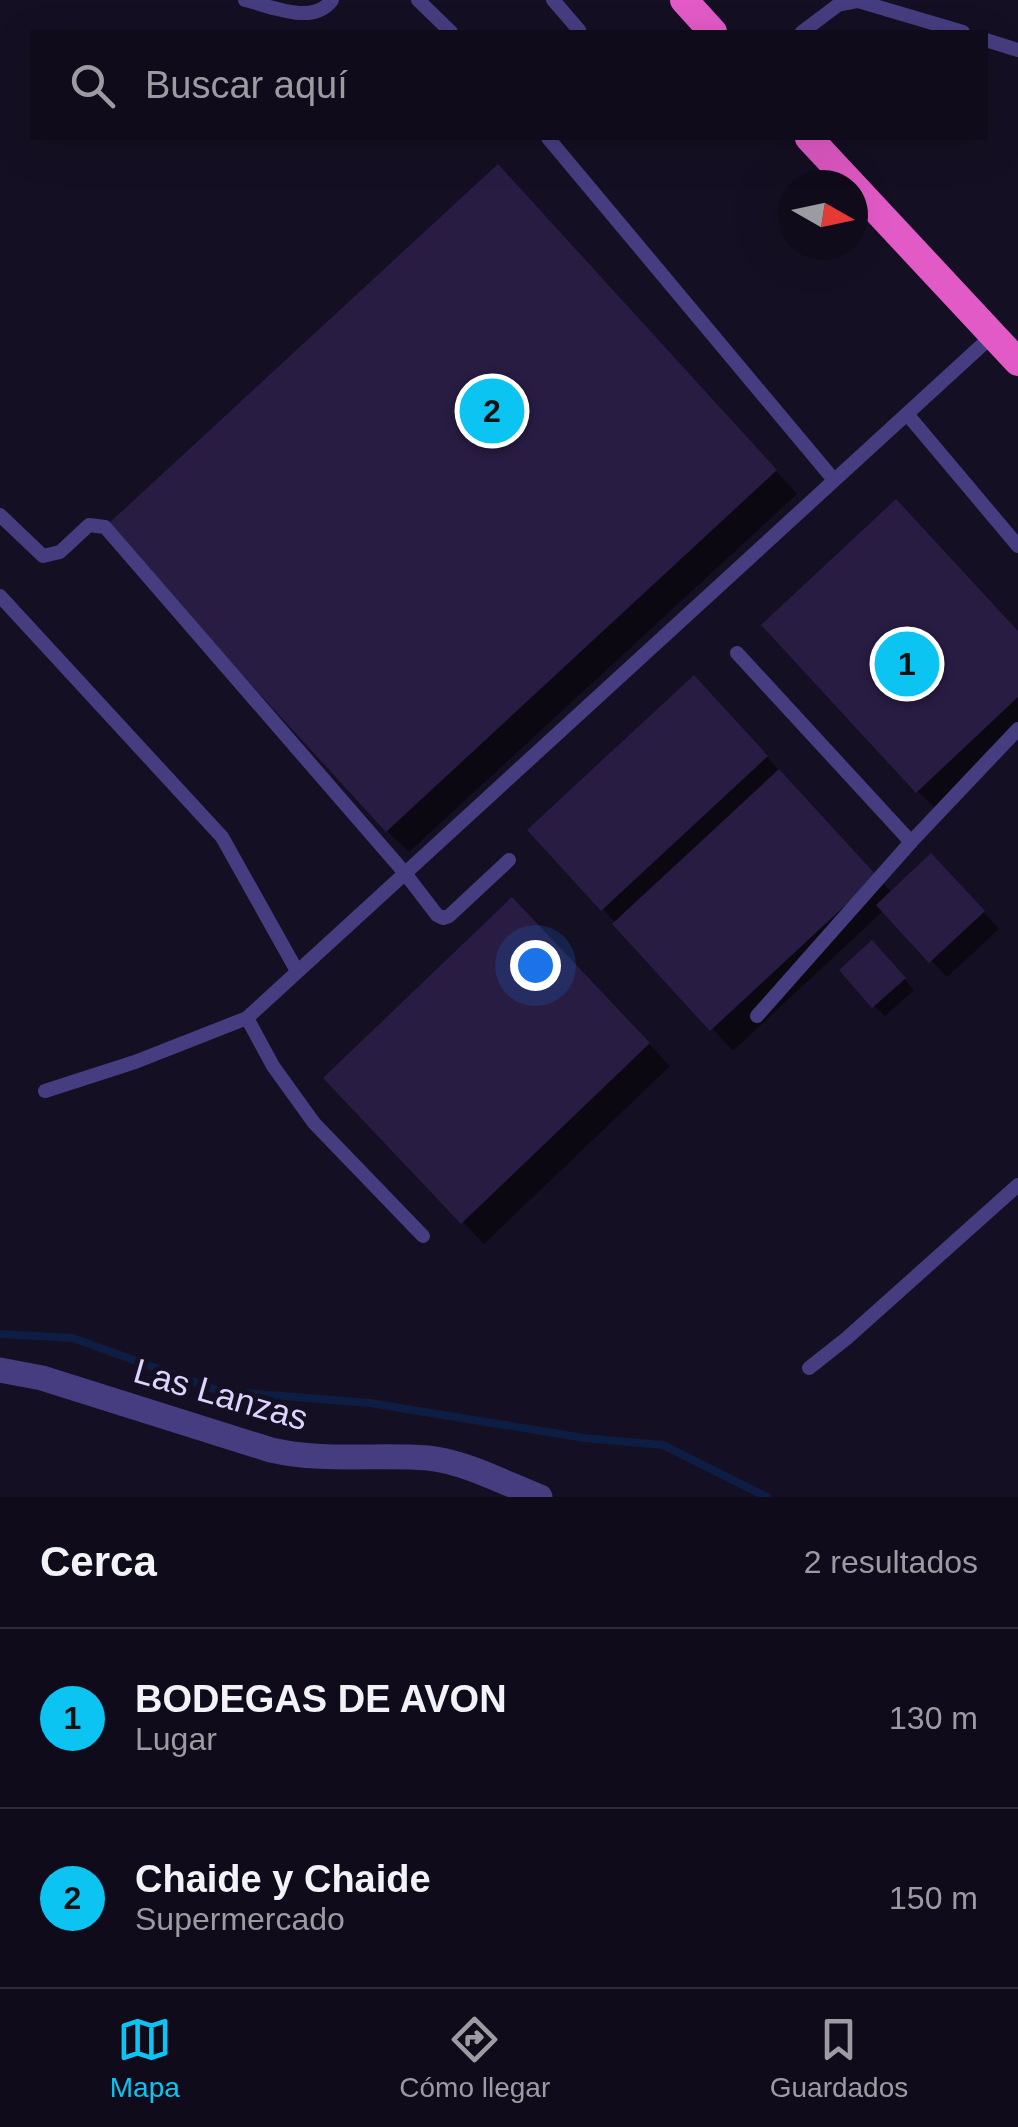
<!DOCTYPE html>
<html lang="es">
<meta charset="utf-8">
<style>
body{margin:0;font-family:Helvetica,sans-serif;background:#1e1927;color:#f1f3f6}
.compass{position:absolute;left:778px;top:170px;width:90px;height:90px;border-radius:50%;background:#100b1a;box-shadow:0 10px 40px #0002;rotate:99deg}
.you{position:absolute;left:535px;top:965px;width:35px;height:35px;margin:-25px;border:8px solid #fff;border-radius:50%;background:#1a73e8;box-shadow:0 0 0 15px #1a73e833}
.badge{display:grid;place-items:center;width:65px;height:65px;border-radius:50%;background:#0bc4f1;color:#111;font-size:32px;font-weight:700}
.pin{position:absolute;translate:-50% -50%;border:5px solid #fff;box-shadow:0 2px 10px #0006}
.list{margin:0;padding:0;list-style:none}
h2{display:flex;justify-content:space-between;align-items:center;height:130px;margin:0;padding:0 40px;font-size:42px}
h2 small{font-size:32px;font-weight:400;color:#9c9ba2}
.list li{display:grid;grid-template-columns:65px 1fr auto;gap:30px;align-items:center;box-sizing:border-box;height:180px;padding:0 40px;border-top:2px solid #302b39}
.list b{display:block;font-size:38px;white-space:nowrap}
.list p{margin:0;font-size:32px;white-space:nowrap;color:#9c9ba2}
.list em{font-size:32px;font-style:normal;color:#9c9ba2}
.icon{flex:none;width:55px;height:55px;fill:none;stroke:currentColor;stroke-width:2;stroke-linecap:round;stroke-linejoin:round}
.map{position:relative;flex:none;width:1018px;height:1497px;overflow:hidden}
.search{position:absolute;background:#100b1a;box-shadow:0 10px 40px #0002;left:30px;right:30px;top:30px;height:110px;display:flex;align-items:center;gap:25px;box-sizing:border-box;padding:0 35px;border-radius:0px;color:#9c9ba2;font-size:38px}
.sheet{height:490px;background:#100b1a}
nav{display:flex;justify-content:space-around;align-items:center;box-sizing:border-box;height:140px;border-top:2px solid #302b39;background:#100b1a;font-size:28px;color:#9c9ba2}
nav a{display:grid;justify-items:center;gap:5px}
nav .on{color:#0bc4f1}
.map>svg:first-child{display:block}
.shadow{fill:#0007}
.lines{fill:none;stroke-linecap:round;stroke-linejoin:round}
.stream{stroke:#0e1d43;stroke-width:8}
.building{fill:#281c43}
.service{stroke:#463d80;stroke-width:14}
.minor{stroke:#463d80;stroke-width:25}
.trunk{stroke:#e25ac6;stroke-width:28}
.labels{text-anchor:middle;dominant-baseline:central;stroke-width:10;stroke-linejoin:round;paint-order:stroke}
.street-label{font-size:35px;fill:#dcd4fd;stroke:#150f23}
</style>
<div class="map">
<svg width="1018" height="1497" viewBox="0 0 1018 1497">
<rect width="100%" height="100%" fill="#150f23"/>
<!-- shadow -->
<g class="shadow">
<polygon points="520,189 797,494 409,852 387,831"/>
<polygon points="1018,633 1018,728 934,807 917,791"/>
<polygon points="715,700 892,893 947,873 999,929 947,977 884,910 733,1051 603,909"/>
<polygon points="534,922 670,1066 484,1244 327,1079"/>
<polygon points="882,954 914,990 885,1016 874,1006"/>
</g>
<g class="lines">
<!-- stream -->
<polyline class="stream" points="0,1334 73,1338 219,1391 370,1403 584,1438 663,1445 767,1497"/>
</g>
<!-- building -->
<g class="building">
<polygon points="498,164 777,470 386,832 106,526"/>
<polygon points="896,499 1018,631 1018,697 916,793 761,625"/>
<polygon points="694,675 768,756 601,911 527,830"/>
<polygon points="779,769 877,876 710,1031 612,924"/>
<polygon points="931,853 985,911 929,963 876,905"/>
<polygon points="512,897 650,1043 461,1224 323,1078"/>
<polygon points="872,940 906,978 872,1008 839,970"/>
</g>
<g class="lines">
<!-- service -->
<g class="service">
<path d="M 245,0 C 270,6 313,26 332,0"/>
<polyline points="418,0 451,32"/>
<polyline points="553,0 579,30"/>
<polyline points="802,32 838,5 858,1 963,32"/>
<polyline points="986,40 1018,50"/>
<polyline points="548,138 834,480"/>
<polyline points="907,414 1018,546"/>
<polyline points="0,515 43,556 60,552 89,525 105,527 404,872 437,915 443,918 449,916 509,860"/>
<polyline points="0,596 222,837 297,971"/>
<polyline points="737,653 911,842"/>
<polyline points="757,1016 911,842 1018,729"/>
<polyline points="247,1018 273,1066 314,1123 423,1236"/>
<polyline points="45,1091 135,1062 247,1018 993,335"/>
<polyline points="809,1368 847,1338 1018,1185"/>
</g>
<!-- minor -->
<path class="minor" d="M 0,1370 L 42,1378 L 271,1450 C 323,1462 375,1454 428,1458 C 466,1462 504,1483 540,1497"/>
<!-- trunk -->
<g class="trunk">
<polyline points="684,0 713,32"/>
<polyline points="809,138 1018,362"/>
</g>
</g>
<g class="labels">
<!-- street labels -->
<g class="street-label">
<text transform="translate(221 1394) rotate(16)">Las Lanzas</text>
</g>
</g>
</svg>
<svg class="compass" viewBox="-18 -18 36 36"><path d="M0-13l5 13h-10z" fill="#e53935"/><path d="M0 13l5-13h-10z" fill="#9c9ba2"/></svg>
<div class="you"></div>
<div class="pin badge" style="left:907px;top:664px">1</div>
<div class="pin badge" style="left:492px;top:411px">2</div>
<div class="search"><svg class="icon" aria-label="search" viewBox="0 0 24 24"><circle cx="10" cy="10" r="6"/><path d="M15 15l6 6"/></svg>Buscar aquí</div>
</div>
<section class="sheet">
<h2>Cerca<small>2 resultados</small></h2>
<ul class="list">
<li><span class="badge">1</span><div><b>BODEGAS DE AVON</b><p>Lugar</p></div><em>130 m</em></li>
<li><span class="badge">2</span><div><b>Chaide y Chaide</b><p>Supermercado</p></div><em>150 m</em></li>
</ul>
</section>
<nav>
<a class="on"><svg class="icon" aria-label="map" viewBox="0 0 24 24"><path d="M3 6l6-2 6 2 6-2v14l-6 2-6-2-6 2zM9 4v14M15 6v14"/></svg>Mapa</a>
<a><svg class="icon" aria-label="directions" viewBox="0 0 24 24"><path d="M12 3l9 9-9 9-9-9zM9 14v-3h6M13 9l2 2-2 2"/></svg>Cómo llegar</a>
<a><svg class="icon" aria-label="saved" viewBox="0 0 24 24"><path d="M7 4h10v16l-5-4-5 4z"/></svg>Guardados</a>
</nav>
